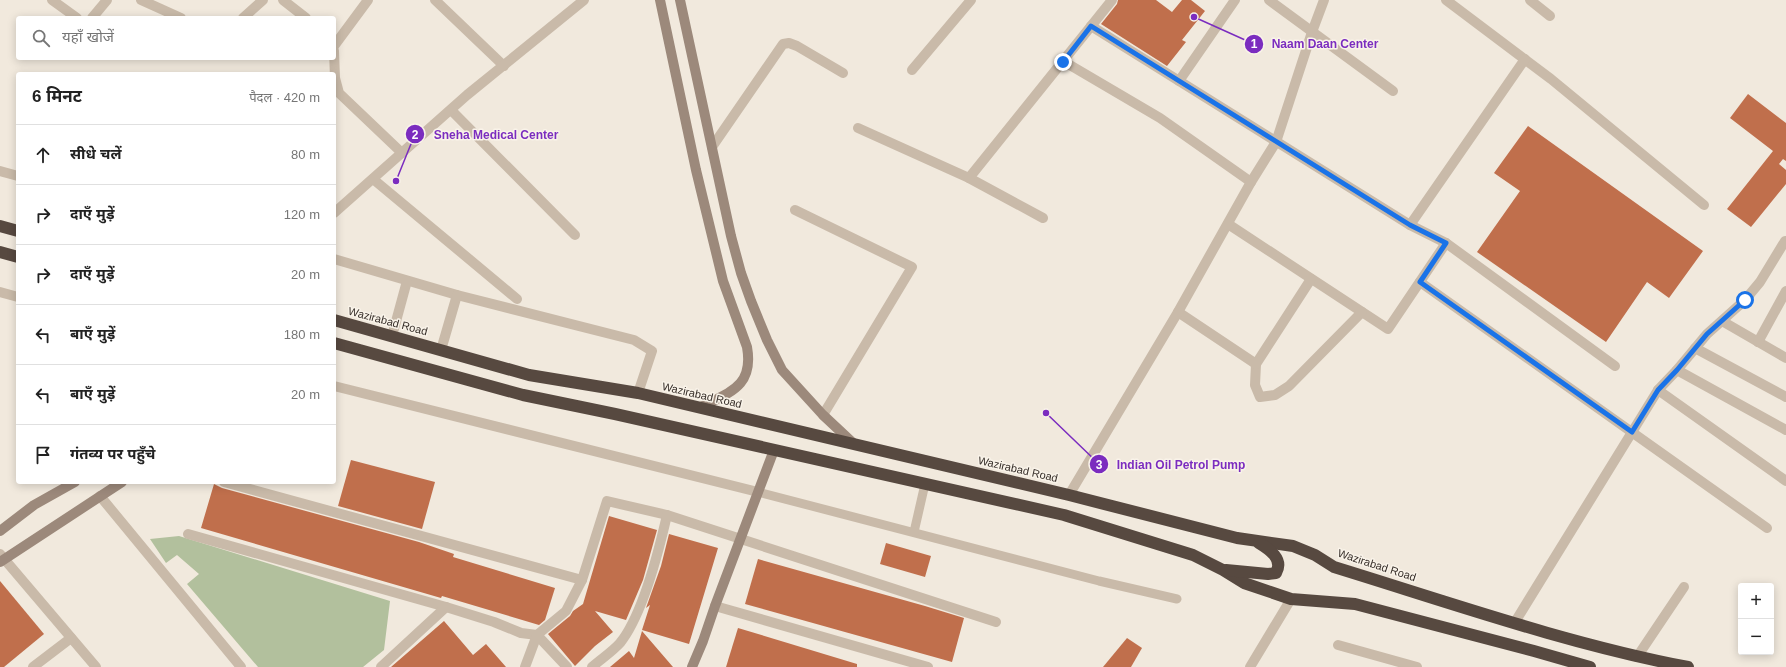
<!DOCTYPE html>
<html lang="hi">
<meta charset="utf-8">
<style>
body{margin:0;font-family:Arial,"Noto Sans Devanagari",sans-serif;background:#f2f2f2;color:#222}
.controls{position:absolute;right:12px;bottom:12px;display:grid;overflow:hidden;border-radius:4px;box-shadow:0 2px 10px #0003}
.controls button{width:36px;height:36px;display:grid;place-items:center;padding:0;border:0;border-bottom:1px solid #e0e0e0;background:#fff;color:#222;font:20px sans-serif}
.stop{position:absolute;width:12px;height:12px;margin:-9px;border:3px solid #1a73e8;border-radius:50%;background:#fff}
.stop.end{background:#1a73e8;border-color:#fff;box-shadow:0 1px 4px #0008}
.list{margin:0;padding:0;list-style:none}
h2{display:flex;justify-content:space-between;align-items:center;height:52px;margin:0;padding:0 16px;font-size:17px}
h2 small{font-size:13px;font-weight:400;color:#767676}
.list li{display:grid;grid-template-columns:26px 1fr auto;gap:12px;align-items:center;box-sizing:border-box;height:60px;padding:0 16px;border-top:1px solid #e0e0e0}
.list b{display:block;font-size:15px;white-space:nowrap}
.list em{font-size:13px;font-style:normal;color:#767676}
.icon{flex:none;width:22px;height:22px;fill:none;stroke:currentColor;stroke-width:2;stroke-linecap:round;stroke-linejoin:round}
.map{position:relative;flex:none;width:1786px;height:667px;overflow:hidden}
.search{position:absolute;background:#fff;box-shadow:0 2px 10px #0003;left:16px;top:16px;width:320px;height:44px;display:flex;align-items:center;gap:10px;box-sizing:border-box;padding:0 14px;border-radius:4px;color:#767676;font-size:15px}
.panel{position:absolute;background:#fff;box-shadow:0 2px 10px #0003;left:16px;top:72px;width:320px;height:412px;border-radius:4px}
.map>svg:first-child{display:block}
.green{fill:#b2c09d}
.building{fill:#c06f4c}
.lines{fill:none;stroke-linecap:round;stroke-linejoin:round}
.lane{stroke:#c9baa9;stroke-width:9}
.street{stroke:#c9baa9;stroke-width:10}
.secondary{stroke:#9c897b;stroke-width:10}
.highway{stroke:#574940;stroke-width:12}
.route{stroke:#1a73e8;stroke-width:5}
.labels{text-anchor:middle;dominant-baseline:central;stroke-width:3;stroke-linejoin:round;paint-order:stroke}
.street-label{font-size:11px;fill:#362e29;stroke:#f9f3e9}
.leader{fill:none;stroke:#7b2cbf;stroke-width:1.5}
.callout-dot{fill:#7b2cbf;stroke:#f9f3e9;stroke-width:1.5}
.mark-label{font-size:12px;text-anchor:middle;font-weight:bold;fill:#fff}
.callout-label{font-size:12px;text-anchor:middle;font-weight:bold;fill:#7b2cbf;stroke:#f9f3e9;stroke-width:3;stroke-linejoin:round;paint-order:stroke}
</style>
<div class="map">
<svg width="1786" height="667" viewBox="0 0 1786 667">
<rect width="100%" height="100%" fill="#f1e9dd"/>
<!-- green -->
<polygon class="green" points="179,536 390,601 384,650 363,667 258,667 187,584 199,574 177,555 166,563 150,539"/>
<!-- building -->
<g class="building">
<polygon points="1118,0 1156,0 1172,12 1182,0 1191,0 1205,11 1182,40 1186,42 1167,66 1101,24 1117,4"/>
<polygon points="1748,94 1786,123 1786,161 1783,159 1779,164 1786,170 1786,184 1751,227 1727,209 1773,151 1730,118"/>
<polygon points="1528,126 1703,251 1669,298 1647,282 1606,342 1477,252 1520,191 1494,173"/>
<polygon points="351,460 435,482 422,529 338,506"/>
<polygon points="214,484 222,488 419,542 454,554 453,557 555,588 545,620 539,625 442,596 441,598 201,528"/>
<polygon points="609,516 657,530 643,580 626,620 595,611 613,632 595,646 575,666 548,634 570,616 573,611 583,604"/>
<polygon points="669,534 718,548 689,644 642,630 650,605 646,608 661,566"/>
<polygon points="886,543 931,556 925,577 880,564"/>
<polygon points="758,559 925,606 964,618 952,662 745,604"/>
<polygon points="0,581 44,634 4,667 0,667"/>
<polygon points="444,621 473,655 486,644 506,667 391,667"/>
<polygon points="738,628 857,664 857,667 726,667"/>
<polygon points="642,631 673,667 610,667 629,651 634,658"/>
<polygon points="1127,638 1142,648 1131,667 1103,667"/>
</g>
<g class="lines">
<!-- lane -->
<g class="lane">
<polyline points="758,492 1099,581 1177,599"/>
<polyline points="914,532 925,484"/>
</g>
<!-- street -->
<g class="street">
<polyline points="52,0 77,18"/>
<polyline points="141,0 181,18"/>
<polyline points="283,0 306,18"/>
<polyline points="435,0 504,66"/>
<polyline points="1269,0 1393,91"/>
<polyline points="1446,0 1551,79 1704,205"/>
<polyline points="1530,0 1550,16"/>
<polyline points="92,18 107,0"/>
<polyline points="243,18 263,0"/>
<polyline points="1091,26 1410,225 1446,243 1615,366"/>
<polyline points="334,46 368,0"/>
<polyline points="334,51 335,78 339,93 402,153"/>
<polyline points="1063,61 1160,118 1251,182"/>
<polyline points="912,70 971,0"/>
<polyline points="1179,81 1235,0"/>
<polyline points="451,110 575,235"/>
<polyline points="858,128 969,178 1043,218"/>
<polyline points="712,147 783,44 789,43 797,46 843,73"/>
<polyline points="0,171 18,176"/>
<polyline points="969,178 1112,0"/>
<polyline points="373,179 517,299"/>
<polyline points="795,210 912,267 823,415"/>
<polyline points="334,213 467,95 584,0"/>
<polyline points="1228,224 1388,329 1446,243"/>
<polyline points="1410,225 1525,59"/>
<polyline points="334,259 457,295 634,340 652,351 638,393"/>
<polyline points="1311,279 1256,364 1255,385 1260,397 1275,395 1289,386 1362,312"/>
<polyline points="1420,282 1767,528"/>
<polyline points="0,292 18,297"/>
<polyline points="1178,312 1256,364"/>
<polyline points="1722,321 1786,358"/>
<polyline points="392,336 407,281"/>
<polyline points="1758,342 1786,291"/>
<polyline points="1695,348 1786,397"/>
<polyline points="441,350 457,295"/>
<polyline points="1677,370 1786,430"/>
<polyline points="334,386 758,492"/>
<polyline points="1658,390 1786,481"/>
<polyline points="224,482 582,580"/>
<polyline points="1069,495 1178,312 1251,182 1276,142 1312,32 1324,0"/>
<polyline points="100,496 241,667"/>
<polyline points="188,534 446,607 494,622 521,633 537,635 567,667"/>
<polyline points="0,554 96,667"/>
<polyline points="715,606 928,667"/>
<polyline points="1515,622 1658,390 1677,370 1707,334 1745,300 1760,282 1785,241"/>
<polyline points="1338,645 1417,667"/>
<polyline points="1637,657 1684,587"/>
<polyline points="33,667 71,638"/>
<polyline points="381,667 446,607"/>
<polyline points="525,667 537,635 566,611 582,580 607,501 667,515 996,622"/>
<path d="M 592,667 C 601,659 612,652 620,643 C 642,616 659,550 667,515"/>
<polyline points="1250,667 1291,599"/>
</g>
<!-- secondary -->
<g class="secondary">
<path d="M 660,0 L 696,170 L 723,281 L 747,347 C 754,386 730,392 701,407"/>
<polyline points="680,0 731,236 741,273 751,301 767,340 782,370 823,415 854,444"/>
<polyline points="0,531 34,505 75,482"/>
<polyline points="0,562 122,482"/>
<polyline points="692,667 703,641 715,606 774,450"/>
</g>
<!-- highway -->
<g class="highway">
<polyline points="0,226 18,231"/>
<polyline points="0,252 18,257"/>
<path d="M 334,320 L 529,375 L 638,393 L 1069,495 L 1237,538 L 1293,546 L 1315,555 L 1334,567 C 1451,603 1568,644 1688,667"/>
<polyline points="334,343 523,395 615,414 1064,515 1193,555 1223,570 1244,583 1291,599 1355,604 1534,651 1590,667"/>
<path d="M 1226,570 L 1268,574 L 1276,573 C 1284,559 1269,549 1259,543"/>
</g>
</g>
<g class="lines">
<!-- route -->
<polyline class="route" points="1063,62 1091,26 1410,225 1446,243 1420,282 1632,432 1658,390 1677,370 1707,334 1745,300"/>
</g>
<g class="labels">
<!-- street labels -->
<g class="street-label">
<text transform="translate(388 321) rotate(15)">Wazirabad Road</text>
<text transform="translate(702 395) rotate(13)">Wazirabad Road</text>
<text transform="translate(1018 469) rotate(13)">Wazirabad Road</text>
<text transform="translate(1377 565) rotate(18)">Wazirabad Road</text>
</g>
</g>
<!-- callouts -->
<path class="leader" d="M1194 17L1254 44M396 181L415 134M1046 413L1099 464"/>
<g class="callout-dot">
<circle cx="1194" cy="17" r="4"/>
<circle cx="396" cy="181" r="4"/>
<circle cx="1046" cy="413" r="4"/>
<circle cx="1254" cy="44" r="10"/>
<circle cx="415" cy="134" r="10"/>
<circle cx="1099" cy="464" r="10"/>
</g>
<g class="mark-label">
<text x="1254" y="48">1</text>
<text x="415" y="139">2</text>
<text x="1099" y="469">3</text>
</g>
<g class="callout-label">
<text x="1325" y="48">Naam Daan Center</text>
<text x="496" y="139">Sneha Medical Center</text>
<text x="1181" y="469">Indian Oil Petrol Pump</text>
</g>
</svg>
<div class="controls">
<button>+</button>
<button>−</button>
</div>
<div class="stop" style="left:1745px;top:300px"></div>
<div class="stop end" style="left:1063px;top:62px"></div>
<div class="search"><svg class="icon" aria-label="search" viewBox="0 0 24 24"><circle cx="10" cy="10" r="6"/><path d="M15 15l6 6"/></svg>यहाँ खोजें</div>
<section class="panel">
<h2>6 मिनट<small>पैदल · 420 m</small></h2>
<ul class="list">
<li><svg class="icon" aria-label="ahead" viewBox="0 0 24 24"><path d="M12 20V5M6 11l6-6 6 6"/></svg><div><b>सीधे चलें</b></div><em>80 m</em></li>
<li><svg class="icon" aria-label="right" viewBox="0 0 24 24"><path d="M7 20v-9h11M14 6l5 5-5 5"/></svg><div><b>दाएँ मुड़ें</b></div><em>120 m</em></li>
<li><svg class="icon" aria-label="right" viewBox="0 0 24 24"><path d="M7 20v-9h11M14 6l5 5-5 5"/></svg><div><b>दाएँ मुड़ें</b></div><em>20 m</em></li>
<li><svg class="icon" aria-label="left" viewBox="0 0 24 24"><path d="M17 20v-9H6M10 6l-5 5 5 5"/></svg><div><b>बाएँ मुड़ें</b></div><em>180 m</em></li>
<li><svg class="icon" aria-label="left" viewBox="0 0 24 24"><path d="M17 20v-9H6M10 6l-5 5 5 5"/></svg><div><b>बाएँ मुड़ें</b></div><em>20 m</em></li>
<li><svg class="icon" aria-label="arrive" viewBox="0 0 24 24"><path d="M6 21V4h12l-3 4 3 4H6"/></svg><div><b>गंतव्य पर पहुँचे</b></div></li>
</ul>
</section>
</div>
